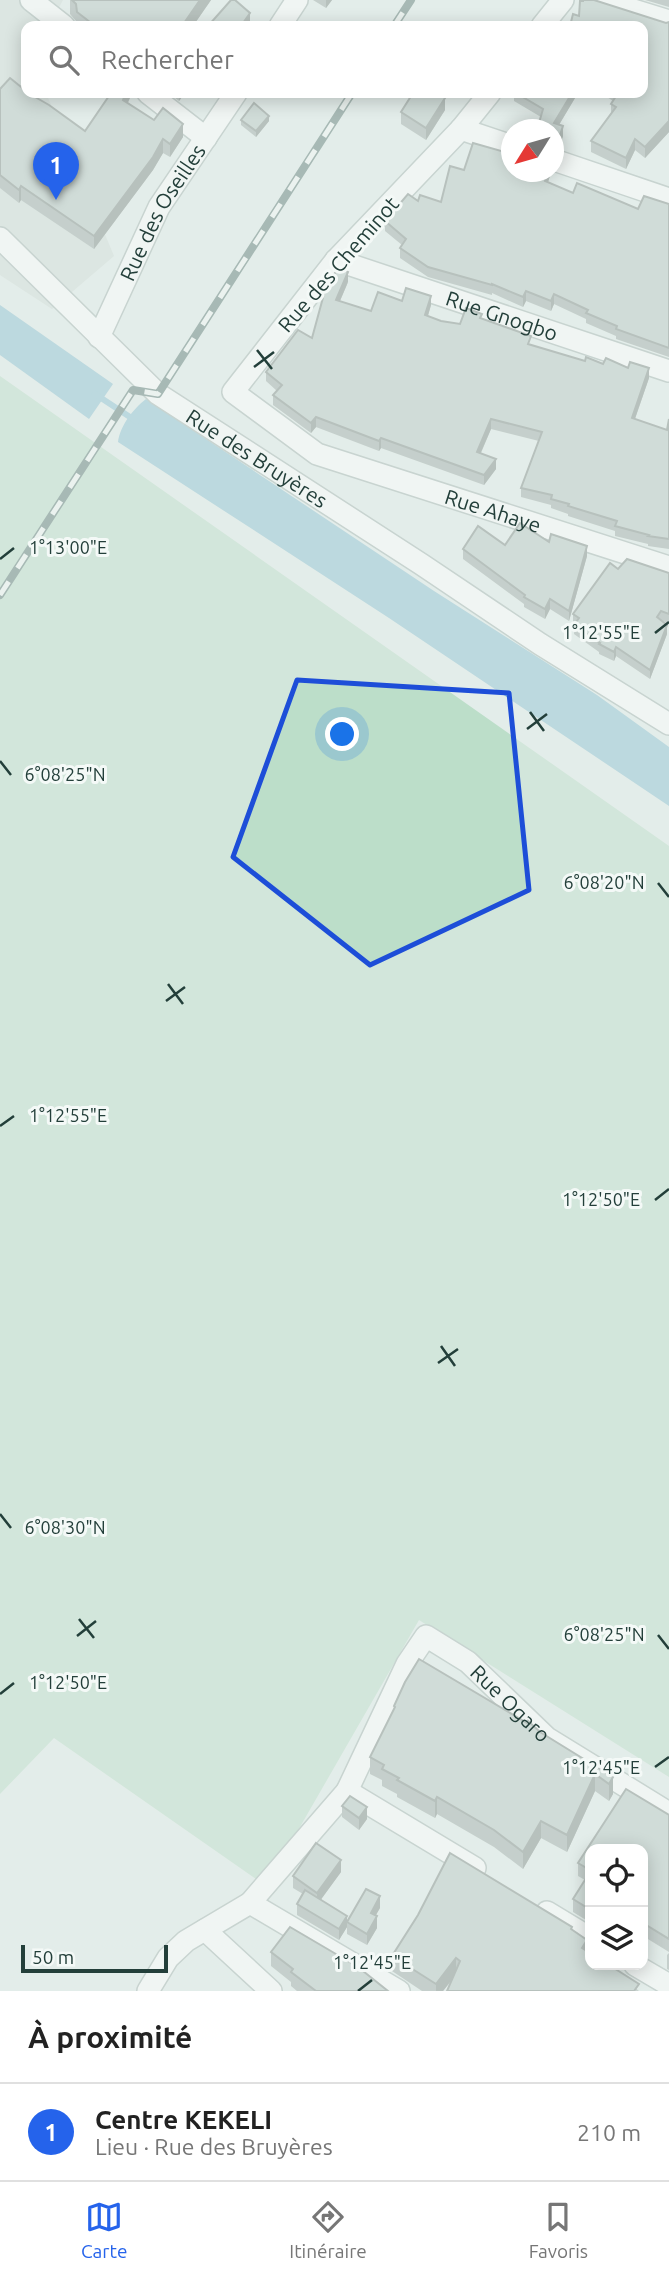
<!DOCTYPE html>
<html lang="fr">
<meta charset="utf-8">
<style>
body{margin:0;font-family:Ubuntu,sans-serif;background:#f6f6f6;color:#222}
.controls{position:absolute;right:21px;bottom:21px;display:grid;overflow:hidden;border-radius:14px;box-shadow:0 4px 18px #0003}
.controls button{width:63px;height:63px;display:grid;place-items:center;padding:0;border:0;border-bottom:2px solid #e0e0e0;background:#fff;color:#222;font:35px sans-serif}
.compass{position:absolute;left:501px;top:119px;width:63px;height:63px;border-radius:50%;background:#fff;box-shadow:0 4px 18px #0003;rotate:233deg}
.scale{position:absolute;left:21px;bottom:18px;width:147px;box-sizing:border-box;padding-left:7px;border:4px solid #233f3a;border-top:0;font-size:19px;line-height:24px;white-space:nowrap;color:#233f3a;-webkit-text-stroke:5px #f4f9f7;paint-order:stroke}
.you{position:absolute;left:343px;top:735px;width:24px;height:24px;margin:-18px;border:5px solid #fff;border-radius:50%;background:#1a73e8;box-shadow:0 0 0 10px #1a73e833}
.badge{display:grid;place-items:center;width:46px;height:46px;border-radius:50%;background:#2563eb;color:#fff;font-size:23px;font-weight:700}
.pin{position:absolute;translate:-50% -58px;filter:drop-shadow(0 2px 4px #0008)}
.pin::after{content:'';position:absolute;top:37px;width:24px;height:21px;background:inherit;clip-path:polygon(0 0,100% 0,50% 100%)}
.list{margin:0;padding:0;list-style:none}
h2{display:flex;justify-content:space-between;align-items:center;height:91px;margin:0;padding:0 28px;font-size:30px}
h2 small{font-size:23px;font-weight:400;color:#767676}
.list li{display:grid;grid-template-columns:46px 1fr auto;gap:21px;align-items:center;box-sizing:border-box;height:98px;padding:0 28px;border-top:2px solid #e0e0e0}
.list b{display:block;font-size:26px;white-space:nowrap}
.list p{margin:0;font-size:23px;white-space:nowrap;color:#767676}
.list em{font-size:23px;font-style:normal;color:#767676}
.icon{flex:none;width:38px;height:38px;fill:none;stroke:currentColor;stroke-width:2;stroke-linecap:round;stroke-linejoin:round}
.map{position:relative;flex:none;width:669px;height:1991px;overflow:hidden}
.search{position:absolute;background:#fff;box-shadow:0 4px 18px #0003;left:21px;right:21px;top:21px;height:77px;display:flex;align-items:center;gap:18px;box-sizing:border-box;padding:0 24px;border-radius:14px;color:#767676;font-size:26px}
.sheet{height:189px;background:#fff}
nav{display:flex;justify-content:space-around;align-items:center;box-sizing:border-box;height:98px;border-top:2px solid #e0e0e0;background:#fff;font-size:19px;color:#767676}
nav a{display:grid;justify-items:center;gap:4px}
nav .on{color:#2563eb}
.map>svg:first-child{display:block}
.built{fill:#d2ddd9}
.green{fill:#bcdec9}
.water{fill:#8cc0d2}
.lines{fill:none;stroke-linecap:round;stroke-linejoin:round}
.stream{stroke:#8cc0d2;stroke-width:6}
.street-casing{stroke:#a6b5b2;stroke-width:24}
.street{stroke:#fff;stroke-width:21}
.rail-casing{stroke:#5d7a75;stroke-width:8}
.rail{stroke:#f4f9f7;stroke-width:5;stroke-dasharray:16;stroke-linecap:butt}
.wall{fill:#9faca8}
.shaded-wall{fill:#828c88}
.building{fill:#b9c8c3;stroke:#828c88;stroke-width:2}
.marked{fill:none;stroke:#1d4ed8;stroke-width:5;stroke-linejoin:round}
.ticks{fill:none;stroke:#233f3a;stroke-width:2.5}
.labels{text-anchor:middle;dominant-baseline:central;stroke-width:6;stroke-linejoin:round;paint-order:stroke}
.street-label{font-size:21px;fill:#233f3a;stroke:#f4f9f7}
.ticks-label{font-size:18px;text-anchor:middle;fill:#233f3a;stroke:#f4f9f7;stroke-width:6;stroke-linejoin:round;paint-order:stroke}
</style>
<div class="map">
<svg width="669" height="1991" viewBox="0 0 669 1991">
<rect width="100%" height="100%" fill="#e3edea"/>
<!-- built -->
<polygon class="built" points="0,0 63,0 49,26 26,26 26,93 46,93 114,256 52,309 0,275"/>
<!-- green -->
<polygon class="green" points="0,376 669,846 669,1777 419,1620 266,1886 54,1738 0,1794"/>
<!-- water -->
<g class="water">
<polygon points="0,305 113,384 89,419 0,355"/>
<path d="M 146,399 L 434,591 L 597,695 L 669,747 L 669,806 L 389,618 L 118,442 C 120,426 133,409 146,399 Z"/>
</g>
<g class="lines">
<!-- stream -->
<polyline class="stream" points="95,394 136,421"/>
<!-- street casing -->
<g class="street-casing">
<g id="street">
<polyline points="31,0 64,26"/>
<polyline points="601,0 669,21"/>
<polyline points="280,26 297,0"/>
<polyline points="542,26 563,0"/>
<polyline points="148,93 206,138"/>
<path id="s1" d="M 490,93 L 461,129 L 336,260 L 233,392 L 317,454 L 669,567"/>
<polyline points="461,129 512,146"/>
<polyline points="554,160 669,199"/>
<path id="s2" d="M 0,238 L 158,394 L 421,564 L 540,644 L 669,724"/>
<path id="s3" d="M 336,260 L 669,371"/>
<path id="s4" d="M 99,337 L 159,207 L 236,93"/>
<polyline points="347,1791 475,1868"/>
<polyline points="250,1903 399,1991"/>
<polyline points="547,1912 590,1938"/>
<polyline points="205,1930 271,1991"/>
<polyline points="635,1965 669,1985"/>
<path id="s5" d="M 148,1991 L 168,1958 L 186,1941 L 250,1903 L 347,1791 L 407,1664 L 426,1636 L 468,1662 L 547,1738 L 669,1813"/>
</g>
</g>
<!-- street -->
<use href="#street" class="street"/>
<!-- rail casing -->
<g class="rail-casing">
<g id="rail">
<polyline points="394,26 411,0"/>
<polyline points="0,595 133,390 158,394 352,93"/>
</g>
</g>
<!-- rail -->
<use href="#rail" class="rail"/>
</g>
<!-- wall -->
<g class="wall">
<polygon points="70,0 211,0 193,26 76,26 76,21 70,14"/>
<polygon points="313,0 332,0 326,8"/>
<polygon points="645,0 669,0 669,7"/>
<polygon points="597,1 666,23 669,22 669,132 645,158 635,150 626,169 591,152 591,141 611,113 611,104 613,101 601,93 643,93 579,16"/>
<polygon points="0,89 85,131 111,93 132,93 128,103 154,120 183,137 170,157 163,153 153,170 94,249 21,200 19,203 0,188"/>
<polygon points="169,93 185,93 179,101"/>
<polygon points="514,93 575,93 575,98 559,125 563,136 559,148 554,147 554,130 541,117 514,101"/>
<polygon points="445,110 426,140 401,124 401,112"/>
<polygon points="241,120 269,121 256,137 241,125"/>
<polygon points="464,170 551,172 548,182 573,193 638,209 669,204 669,357 616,339 616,336 586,323 586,319 554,304 551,311 526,301 523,307 492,293 492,295 428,277 400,258 400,248 402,245 385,231 385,221 418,201 441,202"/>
<polygon points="348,282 340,301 371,311 402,301 431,305 428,316 441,321 460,324 482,318 531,345 585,361 649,378 635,419 667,430 669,419 669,549 648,546 648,544 615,536 615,531 568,516 568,514 551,508 551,505 521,497 521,488 539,441 491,429 481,453 496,469 484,485 381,448 379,451 316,427 311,433 273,405 273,395 277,391 266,381 266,372 312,338"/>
<polygon points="549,542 587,556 569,621 550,609 545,619 524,607 524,604 463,559 463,549 505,545"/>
<polygon points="618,569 669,573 669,624 661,620 667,634 650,679 616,656 614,661 599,654 599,652 574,634 575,624 573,623 573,614"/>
<polygon points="394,1706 540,1732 613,1777 613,1794 609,1801 595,1791 567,1852 541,1838 523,1869 494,1847 437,1814 435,1818 397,1797 397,1794 382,1786 382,1780 370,1774 370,1757 394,1710"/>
<polygon points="626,1789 669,1815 669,1952 643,1936 643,1849 590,1849 590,1920 587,1918 586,1920 573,1912 573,1899 585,1880 578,1876 578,1863"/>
<polygon points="342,1806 367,1819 359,1830 342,1817"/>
<polygon points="341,1872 321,1899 347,1927 339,1940 297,1915 297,1904 303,1894 293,1888 293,1876"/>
<polygon points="380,1908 375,1915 377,1928 367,1945 347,1934 347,1922"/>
<polygon points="572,1930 587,1951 639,1991 453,1979 443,1991 422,1991 392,1971 392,1956"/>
<polygon points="271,1952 388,1991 297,1991 291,1986 291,1982 271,1966"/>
<polygon points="669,1953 669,1970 667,1969 667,1955"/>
</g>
<!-- shaded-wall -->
<g class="shaded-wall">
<polygon points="200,0 211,0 193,26 182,26"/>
<polygon points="326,0 332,0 326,8"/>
<polygon points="250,13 250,26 241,26"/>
<polygon points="126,93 132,93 123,113 123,100"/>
<polygon points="179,93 185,93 179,101"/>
<polygon points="572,93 575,93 575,98 554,133 554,123"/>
<polygon points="445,98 445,110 426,140 426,128"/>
<polygon points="269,116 269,121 256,137 256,131"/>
<polygon points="669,121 669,132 645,158 645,147"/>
<polygon points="183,124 183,137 170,157 170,144"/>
<polygon points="563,126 563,136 559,148 559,138"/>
<polygon points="163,139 163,153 153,170 94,249 94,236"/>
<polygon points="635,139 635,150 626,169 626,158"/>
<polygon points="548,172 551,172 551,173 545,191 545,181"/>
<polygon points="21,186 21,200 19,203 19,190"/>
<polygon points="348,272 348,282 336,310 336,300"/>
<polygon points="526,291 526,301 523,307 523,297"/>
<polygon points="554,294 554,304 551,311 551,301"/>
<polygon points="431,296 431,305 425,325 425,315"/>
<polygon points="649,368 649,378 632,427 632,418"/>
<polygon points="316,417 316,427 311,433 311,423"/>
<polygon points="491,419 491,429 477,461 477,452"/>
<polygon points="381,438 381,448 379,451 379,441"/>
<polygon points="496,459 496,469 484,485 484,475"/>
<polygon points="587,546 587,556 569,621 569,611"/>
<polygon points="550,599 550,609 545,619 545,609"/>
<polygon points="667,625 667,634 650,679 650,670"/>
<polygon points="616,647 616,656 614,661 614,652"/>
<polygon points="595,1774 595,1791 567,1852 567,1835"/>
<polygon points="613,1777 613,1794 609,1801 609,1784"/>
<polygon points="437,1797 437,1814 435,1818 435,1801"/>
<polygon points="367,1807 367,1819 359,1830 359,1818"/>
<polygon points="541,1821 541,1838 523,1869 523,1852"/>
<polygon points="341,1860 341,1872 317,1905 317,1893"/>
<polygon points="380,1896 380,1908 371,1924 371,1913"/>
<polygon points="347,1916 347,1927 339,1940 339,1929"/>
<polygon points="377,1916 377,1928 367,1945 367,1934"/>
<polygon points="587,1940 587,1956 582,1948"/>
<polygon points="456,1958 456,1974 443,1991 436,1991 436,1984"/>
</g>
<!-- building -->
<g class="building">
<polygon points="72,0 200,0 182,26 95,26 77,12 76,4"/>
<polygon points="231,0 235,0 250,13 241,26 208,26"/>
<polygon points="583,0 594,0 666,23 669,22 669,121 645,147 635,139 626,158 591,141 616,107 611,104 618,93 643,93 643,26 570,26 573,14 579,16 580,1 583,1"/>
<polygon points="10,78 26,91 26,93 28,93 49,105 85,131 111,93 126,93 123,100 154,120 163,108 183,124 170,144 163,139 153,157 94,236 21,186 19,190 0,175 0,89"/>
<polygon points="413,93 437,93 445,98 426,128 401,112"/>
<polygon points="516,93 572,93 554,123 563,126 559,138 554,137 554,130 537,130 543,109"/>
<polygon points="254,103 269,116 256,131 241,120"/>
<polygon points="473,143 512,154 512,172 548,172 545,181 573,193 577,183 638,209 644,196 669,204 669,348 616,329 617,326 586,313 588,310 554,294 551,301 526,291 523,297 492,284 492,285 428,267 400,248 406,239 385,221 408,194 418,201 420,195 441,202 450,166 464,170"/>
<polygon points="339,268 348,272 336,300 371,311 378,292 402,301 406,288 431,296 425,315 441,321 460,324 466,308 482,314 480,318 531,336 528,344 585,361 586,357 603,364 606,358 628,368 630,362 649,368 632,418 667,430 669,419 669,539 648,536 649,535 615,526 617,521 568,506 569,504 551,499 552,495 521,488 542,432 491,419 477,452 496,459 484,475 381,438 379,441 316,417 311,423 273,395 282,385 266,372 298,330 312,338 327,283"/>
<polygon points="520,523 549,542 551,534 587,546 569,611 550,599 545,609 524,597 525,595 463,549 478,526 505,545"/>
<polygon points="627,559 669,573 669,614 661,611 657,617 667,625 650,670 616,647 614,652 599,644 600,643 574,625 579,618 573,614 610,563 618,569"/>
<polygon points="419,1659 527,1723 528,1721 540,1732 613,1777 609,1784 595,1774 567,1835 541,1821 523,1852 494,1830 437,1797 435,1801 397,1780 399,1778 382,1769 384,1765 370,1757 395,1707 394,1706 405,1682"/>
<polygon points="626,1789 669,1815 669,1939 643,1923 643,1849 590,1849 590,1870 578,1863"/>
<polygon points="350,1796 367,1807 359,1818 342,1806"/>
<polygon points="316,1843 341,1860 317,1893 293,1876"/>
<polygon points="450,1853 572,1927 571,1929 587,1940 582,1948 590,1953 590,1965 609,1965 639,1984 634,1991 447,1991 460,1961 456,1958 436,1984 392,1956 418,1915"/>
<polygon points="590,1872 590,1907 587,1905 586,1907 573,1899"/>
<polygon points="366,1889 380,1896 371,1913 377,1916 367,1934 347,1922"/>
<polygon points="305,1890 347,1916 339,1929 297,1904"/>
<polygon points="290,1927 358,1967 388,1991 316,1991 291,1972 293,1969 271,1952"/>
</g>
<!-- marked area -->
<path d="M0 0H669V1991H0ZM 297,680 L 509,693 L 529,890 L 370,965 L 233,857 Z" fill="#e3edea" fill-opacity=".55" fill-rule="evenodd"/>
<path class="marked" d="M 297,680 L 509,693 L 529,890 L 370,965 L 233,857 Z"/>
<!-- ticks -->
<path class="ticks" d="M 257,350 L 272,369M 254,367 L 274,352M 0,559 L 14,548M 655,633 L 669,622M 530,712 L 544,731M 527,729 L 547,714M 0,761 L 11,775M 658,883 L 669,897M 168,984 L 183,1004M 166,1001 L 185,987M 0,1126 L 14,1116M 655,1200 L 669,1189M 441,1346 L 455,1366M 438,1363 L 458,1349M 0,1514 L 11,1528M 79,1619 L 94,1638M 658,1635 L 669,1649M 77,1636 L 96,1621M 0,1694 L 14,1683M 655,1767 L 669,1757M 358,1991 L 372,1980"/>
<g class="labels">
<!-- street labels -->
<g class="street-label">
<text stroke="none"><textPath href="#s4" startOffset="140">Rue des Oseilles</textPath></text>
<text transform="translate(338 264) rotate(-49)">Rue des Cheminot</text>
<text stroke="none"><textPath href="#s3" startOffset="175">Rue Gnogbo</textPath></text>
<text stroke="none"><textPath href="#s2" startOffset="340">Rue des Bruyères</textPath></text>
<text stroke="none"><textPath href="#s1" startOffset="684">Rue Ahaye</textPath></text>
<text stroke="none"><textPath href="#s5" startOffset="569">Rue Ogaro</textPath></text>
</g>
</g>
<g class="ticks-label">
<text x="68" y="554">1°13'00"E</text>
<text x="601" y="639">1°12'55"E</text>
<text x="65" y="781">6°08'25"N</text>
<text x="604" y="889">6°08'20"N</text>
<text x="68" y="1122">1°12'55"E</text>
<text x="601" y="1206">1°12'50"E</text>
<text x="65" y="1534">6°08'30"N</text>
<text x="604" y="1641">6°08'25"N</text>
<text x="68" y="1689">1°12'50"E</text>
<text x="601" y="1774">1°12'45"E</text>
<text x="372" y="1969">1°12'45"E</text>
</g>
</svg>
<div class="controls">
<button><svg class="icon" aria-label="locate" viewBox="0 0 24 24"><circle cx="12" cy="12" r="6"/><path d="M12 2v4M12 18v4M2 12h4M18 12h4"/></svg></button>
<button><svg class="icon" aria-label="layers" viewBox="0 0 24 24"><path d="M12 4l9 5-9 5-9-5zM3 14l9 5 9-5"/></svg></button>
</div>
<svg class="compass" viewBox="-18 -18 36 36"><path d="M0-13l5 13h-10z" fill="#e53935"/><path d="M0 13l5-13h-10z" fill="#767676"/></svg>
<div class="scale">50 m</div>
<div class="you"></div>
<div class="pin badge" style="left:56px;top:200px">1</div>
<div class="search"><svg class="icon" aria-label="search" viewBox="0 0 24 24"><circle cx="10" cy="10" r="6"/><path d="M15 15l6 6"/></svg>Rechercher</div>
</div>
<section class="sheet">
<h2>À proximité<small></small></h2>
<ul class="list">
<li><span class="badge">1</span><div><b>Centre KEKELI</b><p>Lieu · Rue des Bruyères</p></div><em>210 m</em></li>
</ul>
</section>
<nav>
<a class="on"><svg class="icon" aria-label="map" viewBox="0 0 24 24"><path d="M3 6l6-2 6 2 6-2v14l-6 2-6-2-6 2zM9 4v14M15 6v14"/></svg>Carte</a>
<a><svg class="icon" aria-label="directions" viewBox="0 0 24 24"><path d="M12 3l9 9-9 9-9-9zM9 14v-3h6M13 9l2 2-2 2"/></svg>Itinéraire</a>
<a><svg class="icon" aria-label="saved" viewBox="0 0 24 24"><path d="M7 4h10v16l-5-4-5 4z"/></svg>Favoris</a>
</nav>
